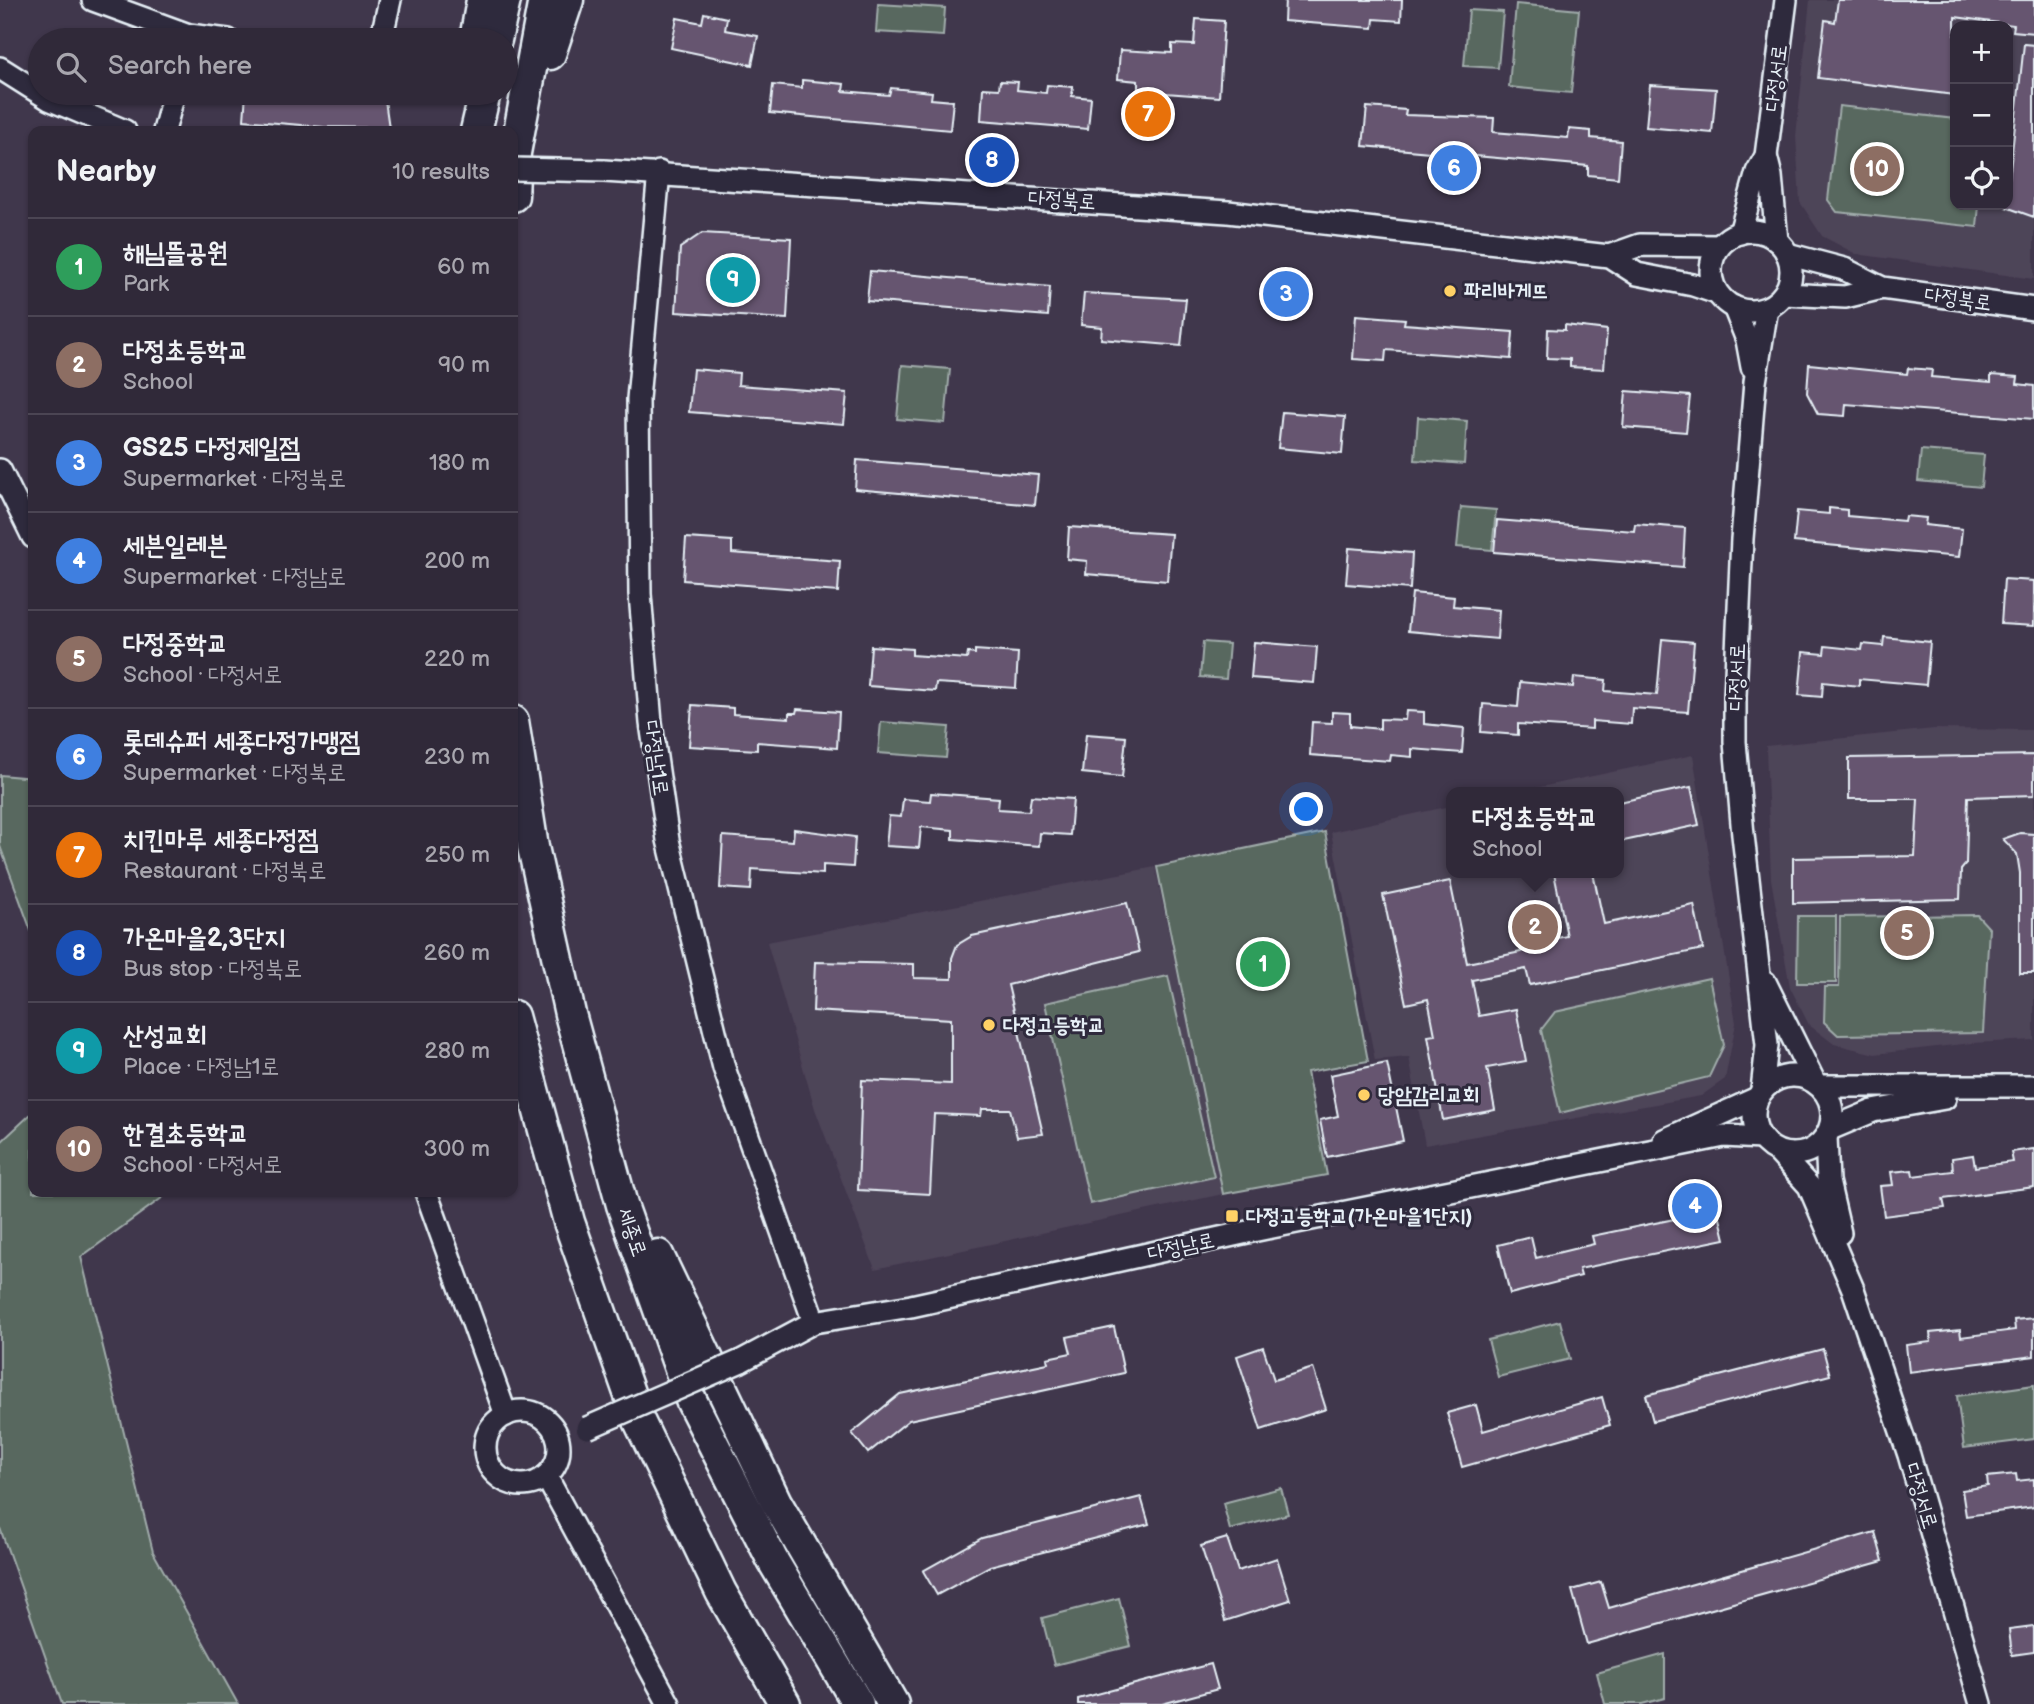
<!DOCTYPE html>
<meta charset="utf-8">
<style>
body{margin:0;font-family:"Balsamiq Sans","Poor Story",sans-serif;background:#3c3544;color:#f1f3f6}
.controls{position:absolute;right:21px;top:21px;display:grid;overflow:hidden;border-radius:14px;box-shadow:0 2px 5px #0004}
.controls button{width:63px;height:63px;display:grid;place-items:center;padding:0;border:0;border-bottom:2px solid #4b4553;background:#302939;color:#f1f3f6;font:35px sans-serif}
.you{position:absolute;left:1307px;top:810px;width:24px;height:24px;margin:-18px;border:5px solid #fff;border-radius:50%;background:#1a73e8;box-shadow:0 0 0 10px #1a73e833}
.badge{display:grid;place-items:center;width:46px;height:46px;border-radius:50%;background:#8bbbb9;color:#fff;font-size:23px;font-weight:700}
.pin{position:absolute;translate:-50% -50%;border:4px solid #fff;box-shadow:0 2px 7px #0006}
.popup{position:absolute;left:1446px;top:787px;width:178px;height:91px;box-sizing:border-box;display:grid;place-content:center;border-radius:14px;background:#302939;filter:drop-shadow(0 2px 5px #0005);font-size:23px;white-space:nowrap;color:#a8a6ae}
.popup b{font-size:26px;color:#f1f3f6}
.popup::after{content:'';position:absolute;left:50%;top:100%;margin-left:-14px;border:14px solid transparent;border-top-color:#302939}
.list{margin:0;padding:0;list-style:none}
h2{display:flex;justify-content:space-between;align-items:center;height:91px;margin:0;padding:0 28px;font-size:30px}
h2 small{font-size:23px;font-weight:400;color:#a8a6ae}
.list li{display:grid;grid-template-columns:46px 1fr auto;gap:21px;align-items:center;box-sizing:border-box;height:98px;padding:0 28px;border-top:2px solid #4b4553}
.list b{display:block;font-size:26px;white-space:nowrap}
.list p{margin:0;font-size:23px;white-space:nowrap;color:#a8a6ae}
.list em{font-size:23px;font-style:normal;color:#a8a6ae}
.icon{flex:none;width:38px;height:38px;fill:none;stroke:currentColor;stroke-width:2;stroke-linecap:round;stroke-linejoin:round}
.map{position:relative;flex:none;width:2034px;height:1704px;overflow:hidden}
.search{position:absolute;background:#302939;box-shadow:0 2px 5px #0004;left:28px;top:28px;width:490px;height:77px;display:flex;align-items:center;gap:18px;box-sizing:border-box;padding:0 24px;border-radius:38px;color:#a8a6ae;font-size:26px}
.panel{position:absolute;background:#302939;box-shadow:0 2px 5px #0004;left:28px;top:126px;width:490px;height:1071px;border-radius:14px}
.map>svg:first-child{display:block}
.built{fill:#4e4459;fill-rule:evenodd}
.green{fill:#59685e;stroke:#a0acab;stroke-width:2}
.building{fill:#66556f;stroke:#e8f1f8;stroke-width:2}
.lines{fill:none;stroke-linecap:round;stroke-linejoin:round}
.minor-casing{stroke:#e8f1f8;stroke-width:26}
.highway-casing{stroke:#e8f1f8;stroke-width:35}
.minor{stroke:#2f2a3d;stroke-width:21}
.highway{stroke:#2f2a3d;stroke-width:30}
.minor-bridge-casing{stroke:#e8f1f8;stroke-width:26;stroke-linecap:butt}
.minor-bridge{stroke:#2f2a3d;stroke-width:21}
.poi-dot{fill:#ffd166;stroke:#2f2a3d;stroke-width:2.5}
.labels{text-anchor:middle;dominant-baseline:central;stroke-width:6;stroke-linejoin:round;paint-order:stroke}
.street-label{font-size:21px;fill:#e8f1f8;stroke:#2f2a3d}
.poi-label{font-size:21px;font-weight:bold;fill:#e8f1f8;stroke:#2f2a3d;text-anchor:start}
</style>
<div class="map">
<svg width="2034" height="1704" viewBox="0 0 2034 1704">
<rect width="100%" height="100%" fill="#40374c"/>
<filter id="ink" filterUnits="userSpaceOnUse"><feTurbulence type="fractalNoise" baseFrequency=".0143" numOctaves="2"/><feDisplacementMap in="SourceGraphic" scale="14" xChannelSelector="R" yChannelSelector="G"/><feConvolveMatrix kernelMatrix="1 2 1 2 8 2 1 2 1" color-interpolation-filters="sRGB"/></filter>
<g filter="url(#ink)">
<!-- built -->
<g class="built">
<path d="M 1810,0 L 2034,0 L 2034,279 L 1856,254 L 1822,236 L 1800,202 L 1796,136 ZM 1955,26 L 2008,26 L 2008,205 L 1955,205 Z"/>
<polygon points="1934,729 2034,730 2034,1040 1972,1043 1875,1054 1834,1044 1809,1025 1790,987 1771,879 1766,746"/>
<polygon points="1693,755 1736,1023 1725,1079 1701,1096 1425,1145 1409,1057 1375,1060 1331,832 1451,806 1451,873 1619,873 1619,792 1517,792"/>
<polygon points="1155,867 1223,1194 875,1269 815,1109 767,942"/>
</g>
<!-- green -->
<g class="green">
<polygon points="878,4 945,8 943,36 876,32"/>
<polygon points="1516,4 1579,10 1571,93 1509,87"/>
<polygon points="1469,10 1503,12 1498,68 1464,66"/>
<polygon points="1839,106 1955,119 1955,205 1979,205 1977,227 1837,212 1828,200"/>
<polygon points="902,365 950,369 945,423 897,419"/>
<polygon points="1418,417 1467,421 1464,464 1415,460"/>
<polygon points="1921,450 1984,455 1981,487 1918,481"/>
<polygon points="1461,507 1496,510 1492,550 1457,547"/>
<polygon points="1203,642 1229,644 1226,679 1200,677"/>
<polygon points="881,722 949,727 946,758 878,753"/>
<polygon points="0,775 33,778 33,936 0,846"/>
<polygon points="1325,832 1368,1061 1307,1072 1327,1175 1223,1194 1157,867"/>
<polygon points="1977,915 1989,928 1983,1033 1838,1035 1824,1022 1825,987 1839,987 1840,917"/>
<polygon points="1798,916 1836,916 1836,983 1797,983"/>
<polygon points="1168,976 1214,1177 1090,1204 1045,1003"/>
<polygon points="1709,978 1724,1045 1709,1077 1560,1113 1541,1030 1555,1012"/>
<polygon points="33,1112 33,1192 170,1192 81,1257 153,1552 238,1704 62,1704 0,1528 0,1143"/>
<polygon points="1560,1321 1570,1359 1498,1377 1488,1340"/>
<polygon points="2034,1385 2034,1439 1964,1448 1957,1396"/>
<polygon points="1281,1488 1288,1514 1230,1530 1223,1503"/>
<polygon points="1119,1598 1131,1646 1054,1665 1042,1618"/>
<polygon points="1665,1654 1665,1698 1642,1704 1605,1704 1597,1673"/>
</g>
<!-- building -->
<g class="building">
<polygon points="1285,0 1402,0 1401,21 1374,19 1373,28 1284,21"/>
<polygon points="1838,0 2034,0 2034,33 2013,31 2014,25 1955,17 1955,95 1818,78 1825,20 1835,22"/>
<polygon points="704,13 727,18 725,30 758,36 752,65 671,48 677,18 702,23"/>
<polygon points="1196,19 1224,21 1219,97 1138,91 1138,81 1118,79 1120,50 1172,53 1172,44 1194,45"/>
<polygon points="2024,44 2034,45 2034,217 2006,207"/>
<polygon points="802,80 844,84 843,91 889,95 891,88 932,92 931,99 953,101 950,130 770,113 773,85 802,88"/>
<polygon points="1000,81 1018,82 1017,90 1046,93 1047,85 1073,87 1072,96 1091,98 1088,129 981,120 983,88 999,89"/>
<polygon points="1650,85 1716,89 1712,133 1646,127"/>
<polygon points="246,93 384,93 389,128 324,127 244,120"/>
<polygon points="1367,107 1406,110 1405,115 1494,118 1493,132 1568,138 1569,129 1591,131 1591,138 1621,141 1618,178 1588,175 1588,166 1363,146"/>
<polygon points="702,233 791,238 787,319 676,312 680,248"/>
<polygon points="870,271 1050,287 1048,316 867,301"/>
<polygon points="1084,293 1186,299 1181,346 1101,339 1102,327 1081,325"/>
<polygon points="1356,315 1405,319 1404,324 1513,332 1511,359 1386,350 1385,361 1353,359"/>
<polygon points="1565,325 1607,330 1604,369 1570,367 1570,359 1547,358 1548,329 1565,330"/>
<polygon points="1809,364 1907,374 1908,368 1932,370 1931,377 1991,382 1991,375 2018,377 2017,384 2034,386 2034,419 1846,404 1845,416 1818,414 1807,393"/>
<polygon points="693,369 739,373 738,385 847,393 844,424 689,412"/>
<polygon points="1626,391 1690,396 1686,432 1623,427"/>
<polygon points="1282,412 1345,417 1342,454 1278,448"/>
<polygon points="857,460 1038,475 1035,505 855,489"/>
<polygon points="1829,508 1847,510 1847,516 1904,521 1905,516 1926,518 1925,525 1962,529 1959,557 1794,542 1797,511 1829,514"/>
<polygon points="1497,520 1634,531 1635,524 1685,528 1683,567 1494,552"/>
<polygon points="1069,527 1171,534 1167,581 1086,574 1087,561 1067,559"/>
<polygon points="686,538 732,541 732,553 840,561 838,592 683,580"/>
<polygon points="1349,548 1412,553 1410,589 1346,584"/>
<polygon points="2004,579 2034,581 2034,626 2001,624"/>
<polygon points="1412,593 1454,597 1453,606 1499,610 1497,639 1408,631"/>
<polygon points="1884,637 1930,642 1926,685 1859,679 1859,686 1823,682 1822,697 1799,695 1803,652 1824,654 1825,646 1862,650 1863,644 1883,646"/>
<polygon points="1662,639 1694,642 1688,712 1632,708 1631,724 1592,721 1592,729 1518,724 1518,735 1481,732 1483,704 1518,707 1520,682 1573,687 1574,677 1606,680 1605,691 1657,695"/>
<polygon points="1254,642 1317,647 1314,683 1251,678"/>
<polygon points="871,646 912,649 912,655 967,659 968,653 975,654 975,650 1018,653 1016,688 936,683 935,691 868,686"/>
<polygon points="692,705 733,708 733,714 789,718 789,713 796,713 797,709 839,712 837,748 757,742 757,750 689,746"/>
<polygon points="1406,711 1424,712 1424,724 1464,728 1462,753 1412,749 1412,757 1391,755 1390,761 1310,755 1312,722 1332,723 1332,712 1350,713 1350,726 1380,729 1380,719 1405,720"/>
<polygon points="1086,734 1126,737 1122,777 1082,773"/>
<polygon points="2034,755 2034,795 1968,797 1966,864 1961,870 1960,899 1793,903 1793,858 1915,856 1918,799 1849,799 1849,758"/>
<polygon points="1691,787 1699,825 1619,842 1619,802"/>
<polygon points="931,793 999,798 998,809 1029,811 1031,796 1073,799 1070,835 1040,833 1039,846 953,839 953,830 921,827 919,848 886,846 889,816 901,817 903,799 930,801"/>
<polygon points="794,829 855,837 853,867 823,865 823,874 752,869 751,890 720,888 723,836 793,841"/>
<polygon points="2020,833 2034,834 2034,973 2020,973 2020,873 2017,854 2003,839"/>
<polygon points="1554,873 1593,873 1604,924 1694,905 1703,949 1530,985 1526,969 1472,980 1479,1016 1516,1009 1526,1061 1487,1068 1495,1110 1443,1120 1428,1036 1435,1035 1428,999 1406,1004 1383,895 1450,881 1467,963 1521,952 1520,946 1567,936"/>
<polygon points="1127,903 1139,952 1008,985 1043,1134 1017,1137 1010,1109 982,1109 981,1116 934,1114 930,1194 858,1190 862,1080 951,1084 951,1019 813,1011 815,962 914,964 914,978 952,979 952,958 957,945 972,936"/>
<polygon points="1387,1063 1403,1141 1327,1157 1320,1120 1338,1116 1330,1075"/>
<polygon points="2034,1149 2034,1187 1943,1199 1945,1208 1884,1216 1880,1186 1893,1185 1891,1172 1912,1170 1913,1176 1953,1171 1952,1158 1973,1155 1975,1167 2013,1162 2011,1152"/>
<polygon points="1718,1210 1725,1239 1579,1269 1581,1276 1510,1294 1498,1245 1531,1237 1536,1258 1594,1244 1592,1236"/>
<polygon points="2034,1318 2034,1356 1909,1372 1906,1345 1931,1342 1930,1333 1960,1330 1961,1337 2015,1330 2014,1320"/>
<polygon points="1114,1327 1124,1373 909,1420 868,1453 852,1433 900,1394 1048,1363 1047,1358 1071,1353 1067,1337"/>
<polygon points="1263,1347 1274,1380 1313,1368 1326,1409 1261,1430 1237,1356"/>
<polygon points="1823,1349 1830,1375 1653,1421 1646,1395"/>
<polygon points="1602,1397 1610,1425 1462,1467 1447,1413 1476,1405 1483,1431"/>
<polygon points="2016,1474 2017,1481 2034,1479 2034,1507 1966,1516 1962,1490 1988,1486 1987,1477"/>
<polygon points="1141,1497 1149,1524 990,1566 937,1595 923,1571 982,1538"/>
<polygon points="1875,1532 1883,1561 1587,1644 1572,1590 1601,1582 1609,1608"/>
<polygon points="1227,1538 1238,1571 1277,1558 1290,1600 1225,1621 1201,1546"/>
<polygon points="2034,1627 2034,1652 2012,1655 2009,1630"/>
<polygon points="1211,1664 1218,1689 1162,1704 1078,1704 1078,1699"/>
</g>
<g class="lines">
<!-- minor casing -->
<g class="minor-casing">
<g id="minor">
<polyline points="93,0 189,35 228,40"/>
<polyline points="381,40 390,0"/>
<polyline points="0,68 49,99 125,131"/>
<polyline points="164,131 174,93"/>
<polyline points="1766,156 1771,176 1777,241"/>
<polyline points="604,171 1228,212 1609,256 1637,274 1693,285 1717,293"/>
<polyline points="659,172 638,399 640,594 651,723 668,840 724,1068 814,1322"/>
<circle cx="1751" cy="271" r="40"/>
<polyline points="1740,233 1757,172 1766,156 1786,0"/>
<polyline points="1787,254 1844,269 1882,288 2034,309"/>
<polyline points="1609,256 1640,245 1719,246"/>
<polyline points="1784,294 1845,297 1882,288"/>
<polyline points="1734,307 1747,340 1752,367"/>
<polyline points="0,470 33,537"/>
<polyline points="1765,982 1814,1081"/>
<circle cx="1793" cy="1115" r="39"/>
<polyline points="1820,1086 2034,1086"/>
<polyline points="1762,1090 1767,1045 1743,835 1735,742 1735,696 1742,539 1755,382 1767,308"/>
<polyline points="1830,1129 1873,1111 1945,1098"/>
<polyline points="1826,1137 1828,1181 1840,1233"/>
<polyline points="1664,1140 1757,1098"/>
<polyline points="1778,1152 1809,1186 1853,1289 1909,1455 1981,1704"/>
<polyline points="426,1192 506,1415"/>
<polyline points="741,1361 814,1322 911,1306 1252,1231 1724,1136 1761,1138"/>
<circle cx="522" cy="1448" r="37"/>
<polyline points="546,1476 669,1704"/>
</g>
</g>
<!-- highway casing -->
<g class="highway-casing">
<g id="highway">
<polyline points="475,40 482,0"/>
<polyline points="496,40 505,0"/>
<polyline points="550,54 568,0"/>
<polyline points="476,131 485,93"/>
<polyline points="513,196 515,153 544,0"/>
<polyline points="513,721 533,847 570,1014 622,1205 691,1400 773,1561 858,1704"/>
<polyline points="513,1016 569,1222 639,1421 721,1592 785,1704"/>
<polyline points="658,1255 776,1502 893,1704"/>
</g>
</g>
<!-- minor -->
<use href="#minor" class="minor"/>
<!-- highway -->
<use href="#highway" class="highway"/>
<!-- minor-bridge casing -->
<g class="minor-bridge-casing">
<g id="minor-bridge">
<polyline points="513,169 604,171"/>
<polyline points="587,1428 741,1361"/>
</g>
</g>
<!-- minor-bridge -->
<use href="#minor-bridge" class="minor-bridge"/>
</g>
</g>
<!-- markers -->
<g class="poi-dot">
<circle cx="1450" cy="291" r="7"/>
<circle cx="989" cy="1025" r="7"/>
<circle cx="1364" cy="1095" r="7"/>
<rect x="1225" y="1209" width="14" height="14" rx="3.5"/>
</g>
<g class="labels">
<!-- street labels -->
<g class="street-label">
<text transform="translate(1776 78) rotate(-83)">다정서로</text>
<text transform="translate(1062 200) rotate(4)">다정북로</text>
<text transform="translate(1958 299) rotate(8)">다정북로</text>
<text transform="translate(1737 677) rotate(-88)">다정서로</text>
<text transform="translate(656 758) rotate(82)">다정남1로</text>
<text transform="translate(632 1232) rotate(71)">세종로</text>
<text transform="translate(1181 1247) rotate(-12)">다정남로</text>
<text transform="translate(1921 1496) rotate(73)">다정서로</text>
</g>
<!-- poi labels -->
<g class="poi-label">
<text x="1464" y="291">파리바게뜨</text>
<text x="1003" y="1025">다정고등학교</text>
<text x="1378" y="1095">당암감리교회</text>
<text x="1246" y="1216">다정고등학교(가온마을1단지)</text>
</g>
</g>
</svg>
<div class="controls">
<button>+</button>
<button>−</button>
<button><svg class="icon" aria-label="locate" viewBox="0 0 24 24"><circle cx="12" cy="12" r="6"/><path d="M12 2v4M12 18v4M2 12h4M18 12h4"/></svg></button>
</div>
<div class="you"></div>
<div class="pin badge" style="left:1263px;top:964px;background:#2e9e5b">1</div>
<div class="pin badge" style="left:1535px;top:927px;background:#8d6e63">2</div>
<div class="popup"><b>다정초등학교</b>School</div>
<div class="pin badge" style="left:1286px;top:294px;background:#3f7fe0">3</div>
<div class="pin badge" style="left:1695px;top:1206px;background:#3f7fe0">4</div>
<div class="pin badge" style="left:1907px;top:933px;background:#8d6e63">5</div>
<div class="pin badge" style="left:1454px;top:168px;background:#3f7fe0">6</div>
<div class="pin badge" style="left:1148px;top:114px;background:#e8710a">7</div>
<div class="pin badge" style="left:992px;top:160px;background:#1a4fb4">8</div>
<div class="pin badge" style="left:733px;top:280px;background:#0f9aa8">9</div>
<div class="pin badge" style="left:1877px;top:169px;background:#8d6e63">10</div>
<div class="search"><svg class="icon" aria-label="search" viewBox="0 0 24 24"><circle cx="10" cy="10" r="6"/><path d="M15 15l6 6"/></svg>Search here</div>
<section class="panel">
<h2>Nearby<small>10 results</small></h2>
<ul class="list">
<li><span class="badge" style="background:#2e9e5b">1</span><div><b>해님뜰공원</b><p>Park</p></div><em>60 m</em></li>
<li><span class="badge" style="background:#8d6e63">2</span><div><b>다정초등학교</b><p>School</p></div><em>90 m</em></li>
<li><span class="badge" style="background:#3f7fe0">3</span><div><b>GS25 다정제일점</b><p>Supermarket · 다정북로</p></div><em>180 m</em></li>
<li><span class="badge" style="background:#3f7fe0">4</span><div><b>세븐일레븐</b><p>Supermarket · 다정남로</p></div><em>200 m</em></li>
<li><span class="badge" style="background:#8d6e63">5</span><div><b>다정중학교</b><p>School · 다정서로</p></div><em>220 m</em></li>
<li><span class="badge" style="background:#3f7fe0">6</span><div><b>롯데슈퍼 세종다정가맹점</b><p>Supermarket · 다정북로</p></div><em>230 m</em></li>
<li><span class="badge" style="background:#e8710a">7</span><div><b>치킨마루 세종다정점</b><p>Restaurant · 다정북로</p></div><em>250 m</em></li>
<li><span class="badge" style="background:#1a4fb4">8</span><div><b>가온마을2,3단지</b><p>Bus stop · 다정북로</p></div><em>260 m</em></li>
<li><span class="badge" style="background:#0f9aa8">9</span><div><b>산성교회</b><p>Place · 다정남1로</p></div><em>280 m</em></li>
<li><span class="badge" style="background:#8d6e63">10</span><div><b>한결초등학교</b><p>School · 다정서로</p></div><em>300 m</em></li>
</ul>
</section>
</div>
